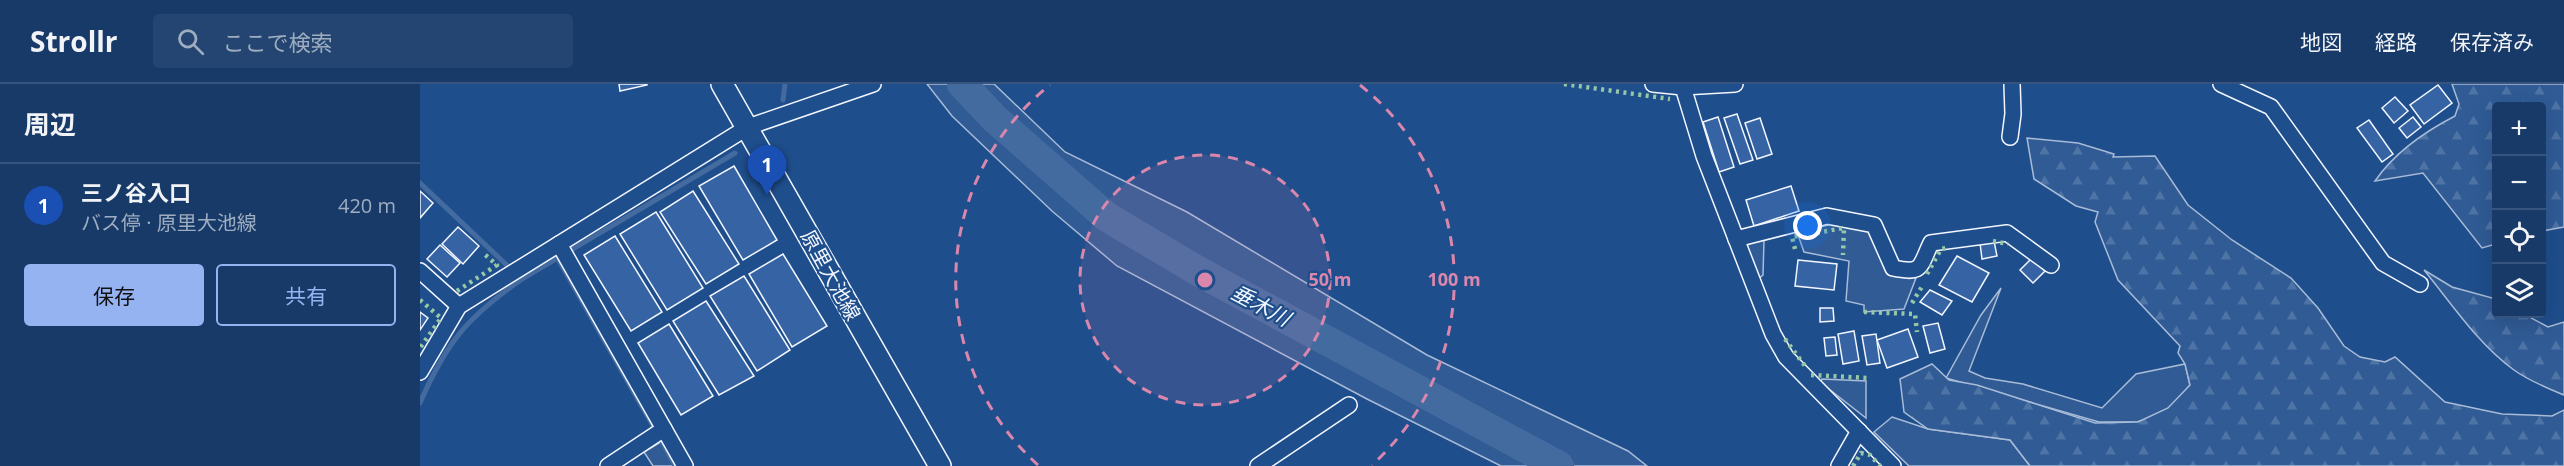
<!DOCTYPE html>
<html lang="ja">
<meta charset="utf-8">
<style>
body{margin:0;font-family:"Open Sans","Noto Sans JP",sans-serif;background:#244571;color:#f1f3f6}
.controls{position:absolute;right:18px;top:18px;display:grid;overflow:hidden;border-radius:6px;box-shadow:0 6px 24px #0002}
.controls button{width:54px;height:54px;display:grid;place-items:center;padding:0;border:0;border-bottom:2px solid #36547d;background:#173a69;color:#f1f3f6;font:30px sans-serif}
.you{position:absolute;left:1388px;top:142px;width:21px;height:21px;margin:-15px;border:4px solid #fff;border-radius:50%;background:#1a73e8;box-shadow:0 0 0 9px #1a73e833}
.badge{display:grid;place-items:center;width:39px;height:39px;border-radius:50%;background:#95b2f1;color:#fff;font-size:20px;font-weight:700}
.pin{position:absolute;translate:-50% -50px;filter:drop-shadow(0 2px 3px #0008)}
.pin::after{content:'';position:absolute;top:32px;width:21px;height:18px;background:inherit;clip-path:polygon(0 0,100% 0,50% 100%)}
.list{margin:0;padding:0;list-style:none}
h2{display:flex;justify-content:space-between;align-items:center;height:78px;margin:0;padding:0 24px;font-size:26px}
h2 small{font-size:20px;font-weight:400;color:#9eadc0}
.list li{display:grid;grid-template-columns:39px 1fr auto;gap:18px;align-items:center;box-sizing:border-box;height:84px;padding:0 24px;border-top:2px solid #36547d}
.list b{display:block;font-size:22px;white-space:nowrap}
.list p{margin:0;font-size:20px;white-space:nowrap;color:#9eadc0}
.list em{font-size:20px;font-style:normal;color:#9eadc0}
.actions{display:flex;gap:12px;padding:18px 24px}
.actions a{flex:1;padding:14px 0;border:2px solid #95b2f1;border-radius:6px;text-align:center;font-size:21px;color:#95b2f1}
.actions .main{background:#95b2f1;color:#111}
.icon{flex:none;width:33px;height:33px;fill:none;stroke:currentColor;stroke-width:2;stroke-linecap:round;stroke-linejoin:round}
.map{position:relative;flex:none;width:2144px;height:382px;overflow:hidden}
header{display:flex;align-items:center;gap:36px;box-sizing:border-box;height:84px;padding:0 30px;background:#173a69;border-bottom:2px solid #36547d}
header strong{font-size:28px}
nav{display:flex;gap:33px;margin-inline-start:auto;font-size:21px}
.search{width:420px;height:54px;background:#244571;display:flex;align-items:center;gap:15px;box-sizing:border-box;padding:0 21px;border-radius:6px;color:#9eadc0;font-size:22px}
main{display:flex}
aside{flex:1;background:#173a69}
.map>svg:first-child{display:block}
.grass{fill:#305b95;stroke:#a8bbd7;stroke-width:1.5}
.forest{fill:url(#forest-firs);stroke:#a8bbd7;stroke-width:1.5}
.lines{fill:none;stroke-linecap:round;stroke-linejoin:round}
.stream{stroke:#446ba0;stroke-width:5}
.river{stroke:#446ba0;stroke-width:30}
.building{fill:#3563a3;stroke:#f2f6ff;stroke-width:1.5}
.minor-casing{stroke:#f2f6ff;stroke-width:18}
.secondary-casing{stroke:#f2f6ff;stroke-width:24}
.minor{stroke:#1f4e8c;stroke-width:15}
.secondary{stroke:#1f4e8c;stroke-width:21}
.hedge{stroke:#97c8a6;stroke-width:4.5;stroke-dasharray:3 4.5;stroke-linecap:butt}
.ring{fill:none;stroke:#da87ad;stroke-width:3;stroke-dasharray:10 8}
.labels{text-anchor:middle;dominant-baseline:central;stroke-width:4.5;stroke-linejoin:round;paint-order:stroke}
.street-label{font-size:20px;fill:#f2f6ff;stroke:#1f4e8c}
.water-label{font-size:21px;font-style:italic;fill:#f2f6ff;stroke:#1f4e8c}
.centre{fill:#da87ad;stroke:#1f4e8c;stroke-width:3}
.ring-label{font-size:18px;text-anchor:middle;font-weight:bold;fill:#da87ad;stroke:#1f4e8c;stroke-width:4.5;stroke-linejoin:round;paint-order:stroke}
</style>
<header>
<strong>Strollr</strong>
<div class="search"><svg class="icon" aria-label="search" viewBox="0 0 24 24"><circle cx="10" cy="10" r="6"/><path d="M15 15l6 6"/></svg>ここで検索</div>
<nav><a>地図</a><a>経路</a><a>保存済み</a></nav>
</header>
<main>
<aside>
<h2>周辺<small></small></h2>
<ul class="list">
<li><span class="badge" style="background:#1a4fb4">1</span><div><b>三ノ谷入口</b><p>バス停 · 原里大池線</p></div><em>420 m</em></li>
</ul>
<div class="actions"><a class="main">保存</a><a>共有</a></div>
</aside>
<div class="map">
<svg width="2144" height="382" viewBox="0 0 2144 382">
<defs>
<pattern id="forest-firs" width="22" height="20" patternUnits="userSpaceOnUse" patternTransform="scale(1.5)"><rect width="22" height="20" fill="#305b95"/><path d="M5 1l3.5 6h-7zM16 11l3.5 6h-7z" fill="#4e73a5"/></pattern>
</defs>
<rect width="100%" height="100%" fill="#1f4e8c"/>
<!-- grass -->
<g class="grass">
<polygon points="507,0 574,0 645,68 767,128 1007,271 1208,367 1227,382 1081,382 947,315 697,182 632,127 532,32"/>
<polygon points="1413,140 1454,142 1468,187 1496,194 1484,225 1444,228 1444,221 1426,217 1429,177 1384,168 1377,148"/>
<polygon points="1344,156 1343,191 1339,194 1322,159"/>
<polygon points="1581,204 1549,287 1565,294 1603,300 1682,324 1716,290 1765,280 1770,301 1747,328 1717,338 1679,338 1526,294 1561,231"/>
<polygon points="1402,295 1446,297 1446,334 1400,298"/>
<polygon points="1472,333 1508,345 1590,356 1610,382 1489,382 1454,348"/>
<polygon points="244,356 260,382 233,382 224,368"/>
</g>
<!-- forest -->
<g class="forest">
<path d="M 2032,0 L 2144,0 L 2144,143 L 2122,147 L 2122,22 L 2076,22 L 2076,160 L 2062,164 L 2003,89 L 1955,97 C 1975,68 2004,48 2035,32 L 2039,20 Z"/>
<polygon points="1607,54 1658,59 1694,70 1693,73 1735,72 1768,121 1812,156 1871,194 1898,224 1924,262 1940,273 1965,278 1975,273 2025,318 2082,330 2132,332 2144,326 2144,382 1610,382 1590,356 1508,345 1484,328 1480,295 1512,280 1529,296 1557,301 1675,339 1718,338 1748,324 1770,301 1765,280 1758,269 1760,262 1698,196 1675,138 1678,128 1656,122 1614,95"/>
<path d="M 2004,186 L 2032,203 L 2076,215 L 2076,230 L 2104,230 L 2128,243 L 2144,238 L 2144,311 C 2127,304 2109,297 2094,286 C 2058,260 2032,220 2004,186 Z"/>
</g>
<g class="lines">
<!-- stream -->
<g class="stream">
<polyline points="363,16 365,0"/>
<polyline points="0,99 92,186"/>
<polyline points="138,175 233,342"/>
<path d="M 0,319 C 27,257 47,234 102,195 L 315,69"/>
<polyline points="241,356 255,382"/>
</g>
<!-- river -->
<polyline class="river" points="542,0 575,35 687,133 778,187 1139,382"/>
</g>
<!-- building -->
<g class="building">
<polygon points="199,0 227,0 227,1 200,7"/>
<polygon points="2018,1 2032,19 2004,40 1990,21"/>
<polygon points="1975,13 1988,27 1974,39 1962,24"/>
<polygon points="1317,30 1333,76 1320,80 1304,34"/>
<polygon points="1298,33 1314,83 1299,88 1283,38"/>
<polygon points="1993,33 2001,43 1987,54 1979,44"/>
<polygon points="1340,34 1352,70 1337,75 1325,39"/>
<polygon points="1949,36 1973,70 1962,78 1937,44"/>
<polygon points="314,82 357,156 323,176 279,102"/>
<polygon points="1371,102 1379,127 1334,142 1326,116"/>
<polygon points="0,107 13,119 0,134"/>
<polygon points="273,107 319,180 286,200 240,128"/>
<polygon points="236,128 283,204 247,226 200,150"/>
<polygon points="38,143 59,162 43,180 22,160"/>
<polygon points="195,152 242,228 211,247 164,171"/>
<polygon points="1574,157 1577,172 1562,175 1560,159"/>
<polygon points="20,161 40,179 27,193 7,175"/>
<polygon points="363,170 407,242 372,263 329,190"/>
<polygon points="1537,172 1569,189 1552,218 1519,201"/>
<polygon points="1612,174 1625,187 1613,199 1600,186"/>
<polygon points="1378,176 1417,180 1414,206 1375,202"/>
<polygon points="324,192 370,266 337,287 290,212"/>
<polygon points="1510,206 1532,217 1522,231 1500,218"/>
<polygon points="286,217 334,292 299,311 253,237"/>
<polygon points="1400,224 1413,224 1414,237 1400,238"/>
<polygon points="0,228 8,234 0,246"/>
<polygon points="1518,239 1525,265 1510,269 1503,242"/>
<polygon points="249,240 293,312 261,331 218,259"/>
<polygon points="1488,245 1498,273 1467,284 1457,256"/>
<polygon points="1434,247 1439,277 1423,280 1418,250"/>
<polygon points="1456,250 1460,279 1447,281 1442,252"/>
<polygon points="1415,253 1417,271 1406,272 1404,254"/>
</g>
<g class="lines">
<!-- minor casing -->
<g class="minor-casing">
<g id="minor">
<polyline points="1233,0 1263,3 1315,0"/>
<polyline points="1801,0 1851,23 1963,179 2000,200"/>
<polyline points="1263,3 1284,72 1353,250 1366,273 1473,382"/>
<polyline points="1590,53 1593,30 1592,0"/>
<path d="M 1316,155 L 1407,132 L 1454,141 L 1473,184 C 1503,190 1499,184 1511,159 L 1587,149 L 1631,181"/>
<polyline points="139,160 265,382"/>
<polyline points="0,187 39,222"/>
<polyline points="0,288 39,222 328,43 453,0"/>
<polyline points="188,382 244,345"/>
<polyline points="838,382 929,321"/>
<polyline points="1419,382 1439,347"/>
</g>
</g>
<!-- secondary casing -->
<g class="secondary-casing">
<polyline id="secondary" points="302,0 520,382"/>
</g>
<!-- minor -->
<use href="#minor" class="minor"/>
<!-- secondary -->
<use href="#secondary" class="secondary"/>
<!-- hedge -->
<g class="hedge">
<polyline points="1144,0 1250,15"/>
<polyline points="1573,157 1588,160"/>
<polyline points="1375,165 1372,153 1424,144 1423,171"/>
<polyline points="1507,190 1521,165 1526,164"/>
<polyline points="37,207 77,181 63,169"/>
<polyline points="0,216 21,234 0,264"/>
<polyline points="1492,219 1503,201"/>
<polyline points="1444,228 1495,230 1497,248"/>
<polyline points="1365,255 1385,282"/>
<polyline points="1391,291 1448,294"/>
<polyline points="1433,382 1441,369 1450,371 1460,382"/>
</g>
</g>
<!-- distance rings -->
<circle cx="785" cy="196" r="125" fill="#da87ad" fill-opacity=".12"/>
<g class="ring">
<circle cx="785" cy="196" r="125"/>
<path d="M618 381A249 249 0 0 1 630 1M940 1A249 249 0 0 1 952 381"/>
</g>
<g class="labels">
<!-- street labels -->
<g class="street-label">
<text transform="translate(411 191) rotate(61)">原里大池線</text>
</g>
<!-- water labels -->
<g class="water-label">
<text transform="translate(841 221) rotate(28)">垂木川</text>
</g>
</g>
<circle cx="785" cy="196" r="9" class="centre"/>
<g class="ring-label">
<text x="910" y="202">50 m</text>
<text x="1034" y="202">100 m</text>
</g>
</svg>
<div class="controls">
<button>+</button>
<button>−</button>
<button><svg class="icon" aria-label="locate" viewBox="0 0 24 24"><circle cx="12" cy="12" r="6"/><path d="M12 2v4M12 18v4M2 12h4M18 12h4"/></svg></button>
<button><svg class="icon" aria-label="layers" viewBox="0 0 24 24"><path d="M12 4l9 5-9 5-9-5zM3 14l9 5 9-5"/></svg></button>
</div>
<div class="you"></div>
<div class="pin badge" style="left:347px;top:111px;background:#1a4fb4">1</div>
</div>
</main>
